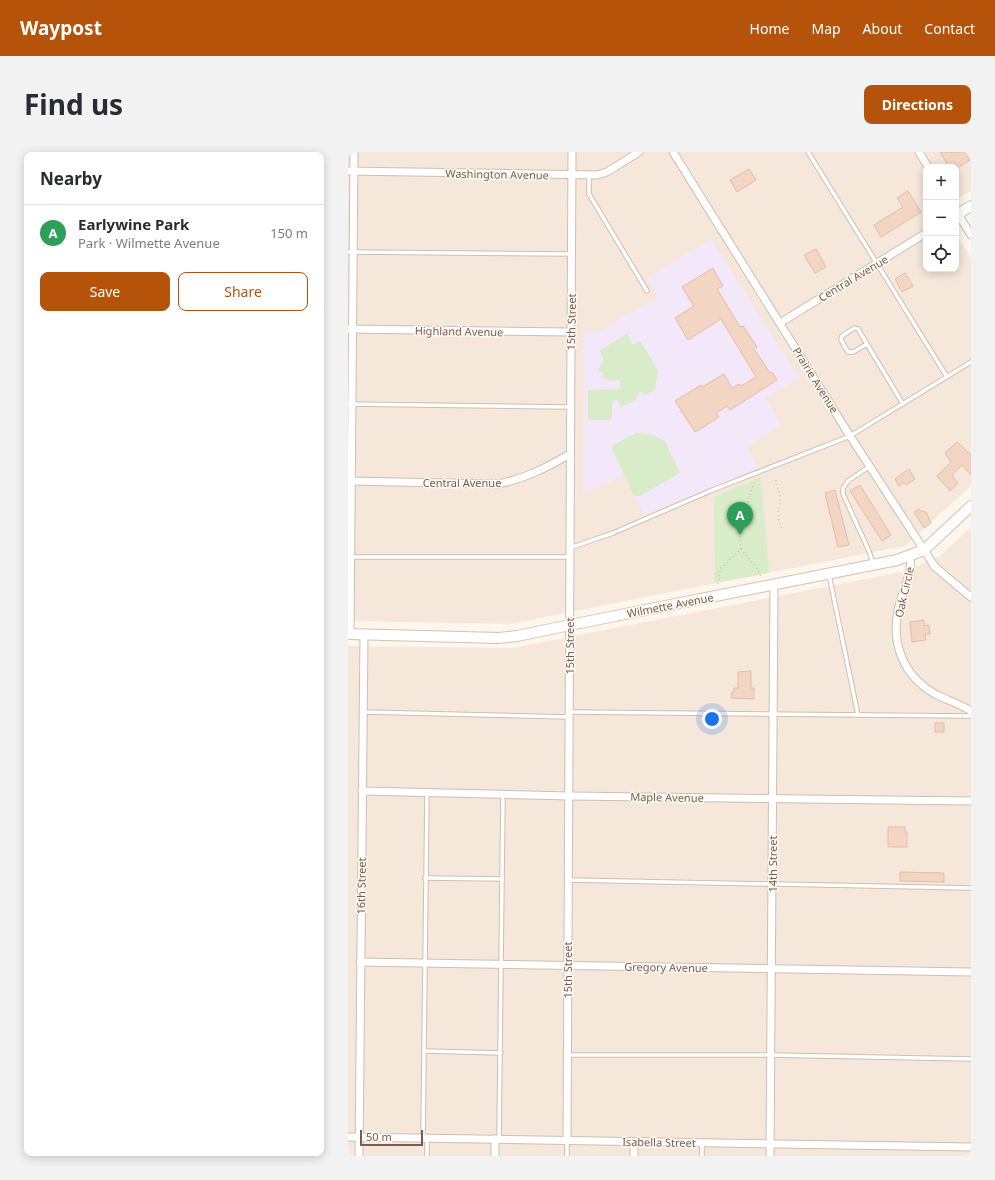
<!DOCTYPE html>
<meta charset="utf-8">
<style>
body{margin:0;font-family:"Noto Sans",sans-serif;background:#f2f2f3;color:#2b2b33}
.controls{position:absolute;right:12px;top:12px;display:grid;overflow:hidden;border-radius:8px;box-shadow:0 2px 10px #0003}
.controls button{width:36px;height:36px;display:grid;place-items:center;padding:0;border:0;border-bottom:1px solid #e1e1e2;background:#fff;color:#2b2b33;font:20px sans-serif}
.scale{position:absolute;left:12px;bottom:10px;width:63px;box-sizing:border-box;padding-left:4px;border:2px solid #7a5c4d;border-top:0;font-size:11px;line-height:14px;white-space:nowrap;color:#7a5c4d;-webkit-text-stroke:3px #fffaf3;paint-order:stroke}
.you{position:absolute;left:364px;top:567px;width:14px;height:14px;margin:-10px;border:3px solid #fff;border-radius:50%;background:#1a73e8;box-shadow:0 0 0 6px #1a73e833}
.badge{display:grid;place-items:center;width:26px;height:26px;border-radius:50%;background:#b45309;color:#fff;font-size:13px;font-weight:700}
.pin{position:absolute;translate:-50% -33px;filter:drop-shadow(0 1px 2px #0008)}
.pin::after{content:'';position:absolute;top:21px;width:14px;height:12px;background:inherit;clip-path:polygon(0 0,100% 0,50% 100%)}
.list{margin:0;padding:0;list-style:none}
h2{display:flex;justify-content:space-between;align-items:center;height:52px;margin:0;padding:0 16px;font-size:17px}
h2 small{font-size:13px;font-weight:400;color:#7c7c81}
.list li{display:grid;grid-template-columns:26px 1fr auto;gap:12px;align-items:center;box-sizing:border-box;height:56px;padding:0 16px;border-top:1px solid #e1e1e2}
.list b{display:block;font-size:15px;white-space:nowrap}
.list p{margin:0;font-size:13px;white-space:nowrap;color:#7c7c81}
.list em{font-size:13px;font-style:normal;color:#7c7c81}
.actions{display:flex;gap:8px;padding:12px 16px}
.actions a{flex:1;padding:9px 0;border:1px solid #b45309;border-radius:8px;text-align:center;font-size:14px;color:#b45309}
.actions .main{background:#b45309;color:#fff}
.icon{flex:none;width:22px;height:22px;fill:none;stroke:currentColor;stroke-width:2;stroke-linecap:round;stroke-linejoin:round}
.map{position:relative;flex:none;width:623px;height:1004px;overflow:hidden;border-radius:8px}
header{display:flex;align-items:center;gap:24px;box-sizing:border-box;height:56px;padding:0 20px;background:#b45309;color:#fff}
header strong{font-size:19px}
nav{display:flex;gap:22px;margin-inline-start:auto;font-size:14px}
.intro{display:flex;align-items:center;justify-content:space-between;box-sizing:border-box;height:96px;padding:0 24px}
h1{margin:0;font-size:28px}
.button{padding:10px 18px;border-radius:8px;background:#b45309;color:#fff;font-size:14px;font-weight:700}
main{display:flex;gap:24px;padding:0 24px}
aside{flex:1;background:#fff;border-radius:8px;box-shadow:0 2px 10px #0003}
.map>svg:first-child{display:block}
.residential{fill:#f5e8da}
.education{fill:#f3e8fa}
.green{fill:#d8ecc9}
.building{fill:#f3d5c3;stroke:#e6bba3}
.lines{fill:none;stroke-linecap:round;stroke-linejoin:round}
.lane-casing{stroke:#d1beb0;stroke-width:5.5}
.street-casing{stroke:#d1beb0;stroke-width:9}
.secondary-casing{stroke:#d6c0b0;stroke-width:12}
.path{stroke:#d9b8a5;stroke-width:1.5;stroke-dasharray:1 3;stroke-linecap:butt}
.lane{stroke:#fff;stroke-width:3.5}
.street{stroke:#fff;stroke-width:7}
.secondary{stroke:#fff;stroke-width:10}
.labels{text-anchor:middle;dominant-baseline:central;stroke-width:3;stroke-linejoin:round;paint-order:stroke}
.street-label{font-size:11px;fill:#7a5c4d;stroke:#fffaf3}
</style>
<header>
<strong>Waypost</strong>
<nav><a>Home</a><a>Map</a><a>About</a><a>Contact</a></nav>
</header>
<div class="intro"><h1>Find us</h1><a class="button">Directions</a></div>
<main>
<aside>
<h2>Nearby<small></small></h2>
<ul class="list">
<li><span class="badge" style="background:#2e9e5b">A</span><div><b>Earlywine Park</b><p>Park · Wilmette Avenue</p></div><em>150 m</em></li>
</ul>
<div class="actions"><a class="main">Save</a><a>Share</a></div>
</aside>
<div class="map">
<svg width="623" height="1004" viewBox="0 0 623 1004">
<rect width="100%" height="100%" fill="#fdf6ec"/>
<!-- residential -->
<g class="residential">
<polygon points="0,0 623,0 623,39 608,48 608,15 578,15 578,117 608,117 608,82 623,106 623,334 557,394 161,472 0,469"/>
<polygon points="623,375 623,1004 0,1004 0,494 165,496 558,419 592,404"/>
</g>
<!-- education -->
<polygon class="education" points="363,87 451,226 417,246 433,273 398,294 411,316 296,363 276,323 235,342 236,179 251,180 310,144 299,126"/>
<!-- green -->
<g class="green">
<polygon points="279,182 282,186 284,193 292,189 310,218 307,238 297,243 292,240 288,248 273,255 269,248 266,249 264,251 264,266 259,268 240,268 240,238 271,237 273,235 271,232 273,230 271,228 262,229 253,225 255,221 250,219 255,208 252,198"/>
<polygon points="288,281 305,283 317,289 332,321 292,344 286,344 263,295 276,287"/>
<polygon points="413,325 421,421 367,431 366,345"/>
</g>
<!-- building -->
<g class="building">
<polygon points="592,0 616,0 622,8 611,15 601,15"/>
<polygon points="401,17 408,28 389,40 382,28"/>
<polygon points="560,39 573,60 533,85 526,73 555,55 549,46"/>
<polygon points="468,97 478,115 467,121 456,103"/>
<polygon points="365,116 375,134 369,137 392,175 395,174 409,195 406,197 422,221 424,220 429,228 382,258 379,254 368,261 371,265 347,280 327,249 353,233 354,235 376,222 384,236 391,232 393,234 408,225 373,167 340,188 327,166 346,154 334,135"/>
<polygon points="557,121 565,134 554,140 547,127"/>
<polygon points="609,290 623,303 623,323 614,313 605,322 605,323 604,324 610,331 602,339 589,324 603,310 597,301"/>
<polygon points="561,317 567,327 558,333 556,330 551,334 547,327"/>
<polygon points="512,333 543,383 534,389 502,339"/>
<polygon points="487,338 501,393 490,395 477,341"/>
<polygon points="571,357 573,359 578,360 583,371 576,376 566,360"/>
<polygon points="576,468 576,474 581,473 582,482 577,482 578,488 564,490 562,470"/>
<polygon points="403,519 403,536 406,536 406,547 383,546 384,540 386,540 386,536 390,536 390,520"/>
<rect x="587" y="571" width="9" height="9"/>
<polygon points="540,675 557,675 557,680 559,680 559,695 540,695"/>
<polygon points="552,720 596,721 596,730 552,729"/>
</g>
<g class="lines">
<!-- lane casing -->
<g class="lane-casing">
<g id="lane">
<polyline points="460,0 599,225"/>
<polyline points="241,23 241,42 299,139"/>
<polyline points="0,100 224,102"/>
<polyline points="519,192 505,200 500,200 493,188 494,184 506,176 510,177 555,252"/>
<polyline points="0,252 222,255"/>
<polyline points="522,314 500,329 495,336 495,342 521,399 525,412"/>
<polyline points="222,396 265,381 362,339 502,284 623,210"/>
<polyline points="3,405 222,405"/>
<polyline points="481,423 510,563"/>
<polyline points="15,560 221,565"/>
<polyline points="221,560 623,564"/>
<polyline points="77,726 154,727"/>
<polyline points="220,728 623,736"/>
<polyline points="76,899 153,901"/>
<polyline points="219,903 423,903 623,907"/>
<polyline points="75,987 79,641"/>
<polyline points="151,987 155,642"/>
<polyline points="219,988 219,1004"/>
<polyline points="79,1004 79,987"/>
<polyline points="354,1004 354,991"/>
</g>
</g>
<!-- street casing -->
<g class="street-casing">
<g id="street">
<polyline points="325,0 502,284 576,398 587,415 623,445"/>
<polyline points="571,0 580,15"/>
<polyline points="0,19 249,23 259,20 291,0"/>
<polyline points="608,59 623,83"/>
<polyline points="432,171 578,81"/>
<polyline points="1,177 223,180"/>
<path d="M 0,329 L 151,332 C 178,326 198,316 222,302"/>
<path d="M 563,404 C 562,410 563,417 561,422 C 558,434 553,445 550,458 C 543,493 556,524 587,542 C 599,548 612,552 623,559"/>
<polyline points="2,482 6,0"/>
<polyline points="14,639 221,644 623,649"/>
<polyline points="12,810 623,820"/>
<polyline points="0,985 623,995"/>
<polyline points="219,988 224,0"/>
<polyline points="11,1004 16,482"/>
<polyline points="147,1004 147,987"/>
<polyline points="286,1004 286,990"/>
<polyline points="422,1004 426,433"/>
</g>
</g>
<!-- secondary casing -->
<g class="secondary-casing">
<g id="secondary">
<polyline points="610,62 623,54"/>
<polyline points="0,482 151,486 169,484 222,473 549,408 576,398 623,354"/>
</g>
</g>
<!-- path -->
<g class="path">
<path d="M 428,328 C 428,335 431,338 432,344 C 433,350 430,356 430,363 C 430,368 433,373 434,378"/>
<polyline points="393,397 391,377 407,327"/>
<polyline points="370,432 373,416 393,397 407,414 413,424"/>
</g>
<!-- lane -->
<use href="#lane" class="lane"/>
<!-- street -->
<use href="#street" class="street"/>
<!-- secondary -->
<use href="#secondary" class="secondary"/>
</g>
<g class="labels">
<!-- street labels -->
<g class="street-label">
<text transform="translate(149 22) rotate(1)">Washington Avenue</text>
<text transform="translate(505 126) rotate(-31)">Central Avenue</text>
<text transform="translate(223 170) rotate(-89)">15th Street</text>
<text transform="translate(111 179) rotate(1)">Highland Avenue</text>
<text transform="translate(468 228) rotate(58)">Prairie Avenue</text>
<text x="114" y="330">Central Avenue</text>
<text transform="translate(556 440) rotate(-77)">Oak Circle</text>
<text transform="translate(322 453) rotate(-11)">Wilmette Avenue</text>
<text transform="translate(221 494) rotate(-90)">15th Street</text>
<text transform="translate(319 645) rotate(1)">Maple Avenue</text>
<text transform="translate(424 712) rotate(-90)">14th Street</text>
<text transform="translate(13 734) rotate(-89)">16th Street</text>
<text transform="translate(318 815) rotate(1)">Gregory Avenue</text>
<text transform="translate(219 818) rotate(-90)">15th Street</text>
<text transform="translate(311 990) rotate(1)">Isabella Street</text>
</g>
</g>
</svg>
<div class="controls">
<button>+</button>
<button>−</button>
<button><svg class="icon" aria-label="locate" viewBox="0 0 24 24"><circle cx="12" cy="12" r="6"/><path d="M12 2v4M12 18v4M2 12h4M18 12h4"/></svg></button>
</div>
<div class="scale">50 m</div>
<div class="you"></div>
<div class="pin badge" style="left:392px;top:383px;background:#2e9e5b">A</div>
</div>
</main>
